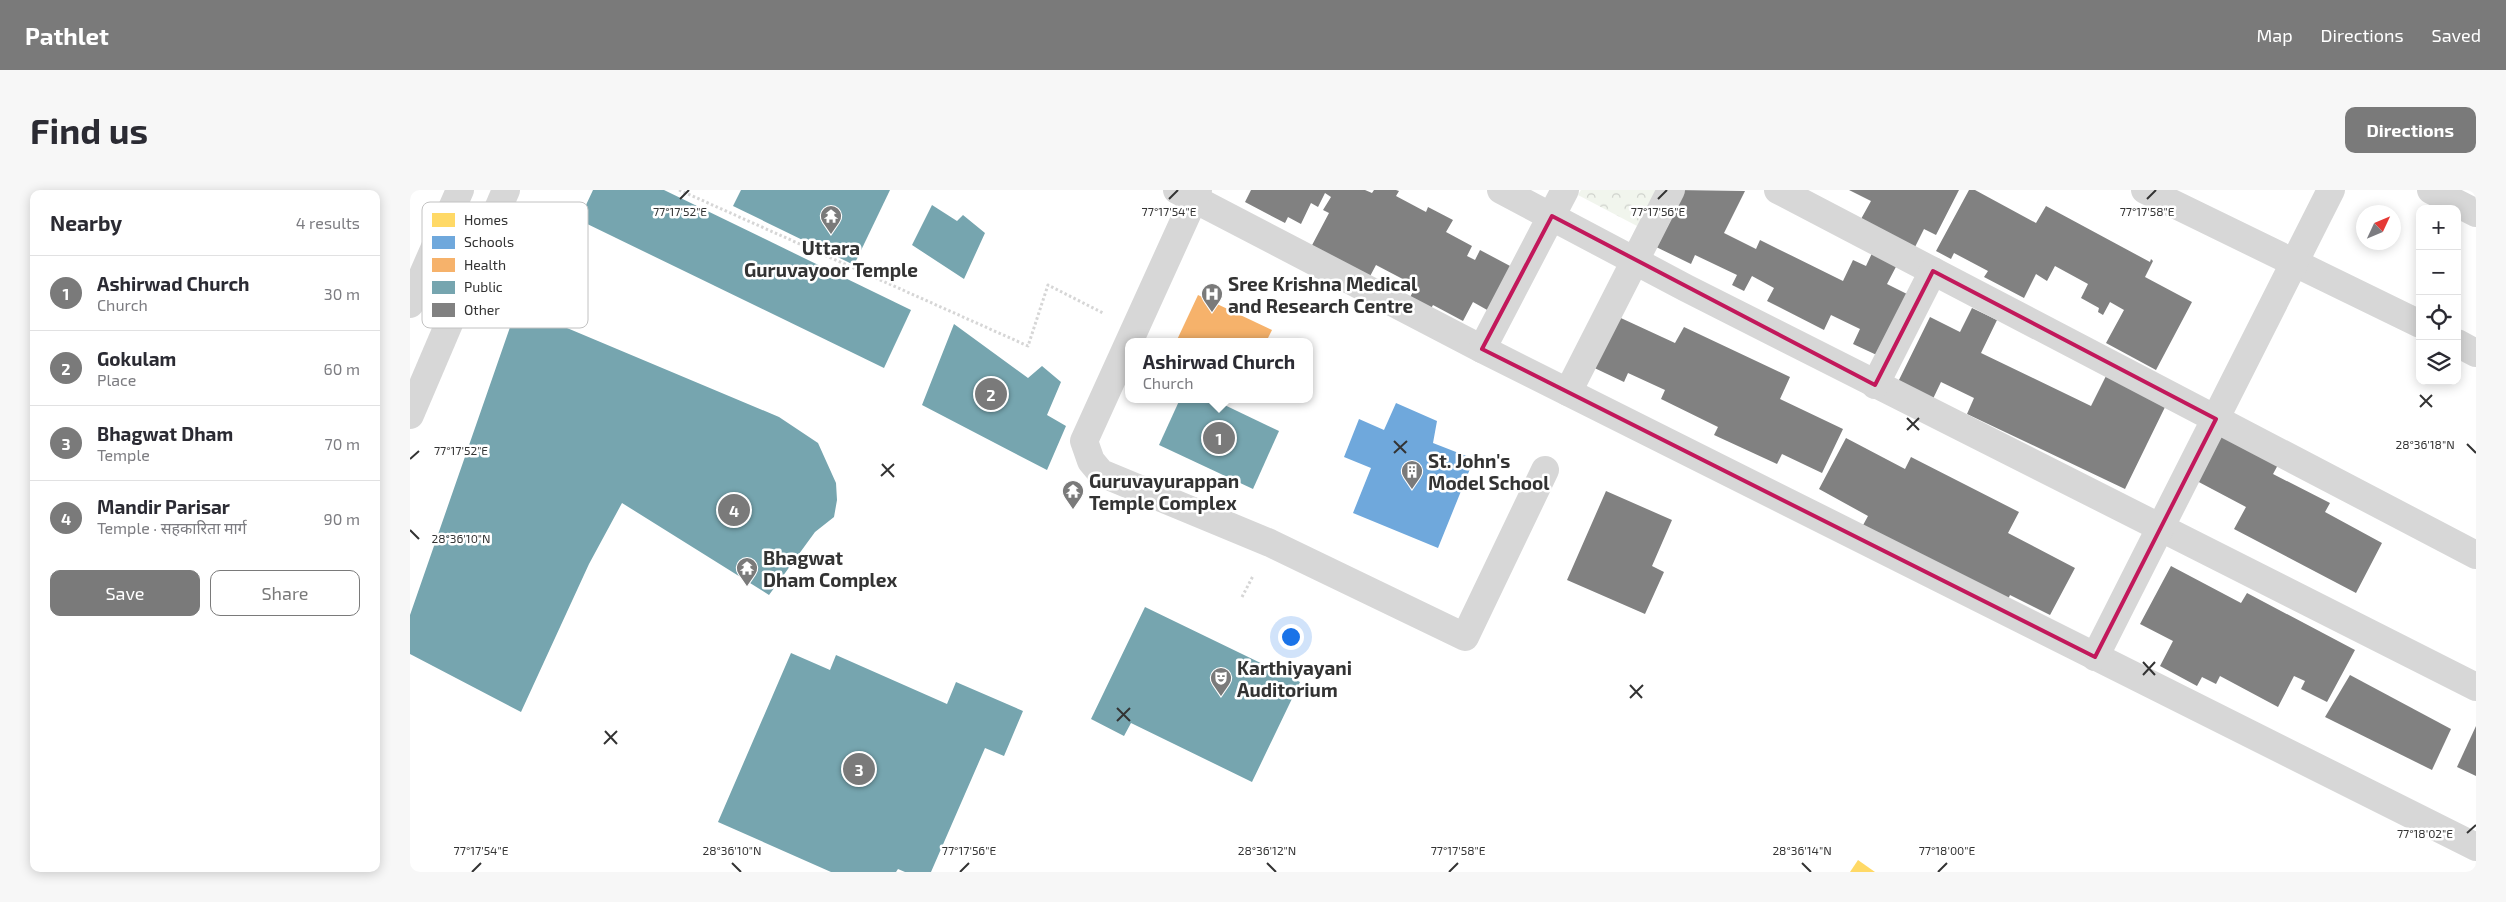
<!DOCTYPE html>
<meta charset="utf-8">
<style>
body{margin:0;font-family:"Exo 2","Noto Sans Devanagari",sans-serif;background:#f7f7f7;color:#2b2b33}
.controls{position:absolute;right:15px;top:15px;display:grid;overflow:hidden;border-radius:10px;box-shadow:0 2px 12px #0003}
.controls button{width:45px;height:45px;display:grid;place-items:center;padding:0;border:0;border-bottom:1px solid #e1e1e2;background:#fff;color:#2b2b33;font:25px sans-serif}
.compass{position:absolute;left:1946px;top:15px;width:45px;height:45px;border-radius:50%;background:#fff;box-shadow:0 2px 12px #0003;rotate:46deg}
.you{position:absolute;left:880px;top:446px;width:18px;height:18px;margin:-12px;border:4px solid #fff;border-radius:50%;background:#1a73e8;box-shadow:0 0 0 8px #1a73e833}
.badge{display:grid;place-items:center;width:32px;height:32px;border-radius:50%;background:#7a7a7a;color:#fff;font-size:16px;font-weight:700}
.pin{position:absolute;translate:-50% -50%;border:2px solid #fff;box-shadow:0 1px 5px #0006}
.popup{position:absolute;left:715px;top:148px;width:188px;height:65px;box-sizing:border-box;display:grid;place-content:center;border-radius:10px;background:#fff;filter:drop-shadow(0 1px 4px #0005);font-size:16px;white-space:nowrap;color:#7c7c81}
.popup b{font-size:19px;color:#2b2b33}
.popup::after{content:'';position:absolute;left:50%;top:100%;margin-left:-10px;border:10px solid transparent;border-top-color:#fff}
.list{margin:0;padding:0;list-style:none}
h2{display:flex;justify-content:space-between;align-items:center;height:65px;margin:0;padding:0 20px;font-size:21px}
h2 small{font-size:16px;font-weight:400;color:#7c7c81}
.list li{display:grid;grid-template-columns:32px 1fr auto;gap:15px;align-items:center;box-sizing:border-box;height:75px;padding:0 20px;border-top:1px solid #e1e1e2}
.list b{display:block;font-size:19px;white-space:nowrap}
.list p{margin:0;font-size:16px;white-space:nowrap;color:#7c7c81}
.list em{font-size:16px;font-style:normal;color:#7c7c81}
.actions{display:flex;gap:10px;padding:15px 20px}
.actions a{flex:1;padding:11px 0;border:1px solid #7a7a7a;border-radius:10px;text-align:center;font-size:18px;color:#7a7a7a}
.actions .main{background:#7a7a7a;color:#fff}
.icon{flex:none;width:28px;height:28px;fill:none;stroke:currentColor;stroke-width:2;stroke-linecap:round;stroke-linejoin:round}
.map{position:relative;flex:none;width:2066px;height:682px;overflow:hidden;border-radius:10px}
header{display:flex;align-items:center;gap:30px;box-sizing:border-box;height:70px;padding:0 25px;background:#7a7a7a;color:#fff}
header strong{font-size:24px}
nav{display:flex;gap:28px;margin-inline-start:auto;font-size:18px}
.intro{display:flex;align-items:center;justify-content:space-between;box-sizing:border-box;height:120px;padding:0 30px}
h1{margin:0;font-size:35px}
.button{padding:12px 22px;border-radius:10px;background:#7a7a7a;color:#fff;font-size:18px;font-weight:700}
main{display:flex;gap:30px;padding:0 30px}
aside{flex:1;background:#fff;border-radius:10px;box-shadow:0 2px 12px #0003}
.map>svg:first-child{display:block}
.park{fill:url(#park-crowns)}
.homes{fill:#ffd966}
.schools{fill:#6fa8dc}
.health{fill:#f6b26b}
.public{fill:#76a5af}
.building{fill:#818181}
.lines{fill:none;stroke-linecap:round;stroke-linejoin:round}
.path{stroke:#d6d6d6;stroke-width:3;stroke-dasharray:2.5 2.5;stroke-linecap:butt}
.minor{stroke:#d7d7d7;stroke-width:28}
.marked{fill:none;stroke:#c2185b;stroke-width:4;stroke-linejoin:round}
.ticks{fill:none;stroke:#333;stroke-width:2}
.labels{text-anchor:middle;dominant-baseline:central;stroke-width:5;stroke-linejoin:round;paint-order:stroke}
.poi-label{font-size:19px;font-weight:bold;fill:#333;stroke:#fff;text-anchor:start}
.key{fill:#fff;stroke:#c2c2c2;stroke-width:1}
.key-label{font-size:14px;fill:#333}
.ticks-label{font-size:12px;text-anchor:middle;fill:#333;stroke:#fff;stroke-width:5;stroke-linejoin:round;paint-order:stroke}
</style>
<header>
<strong>Pathlet</strong>
<nav><a>Map</a><a>Directions</a><a>Saved</a></nav>
</header>
<div class="intro"><h1>Find us</h1><a class="button">Directions</a></div>
<main>
<aside>
<h2>Nearby<small>4 results</small></h2>
<ul class="list">
<li><span class="badge">1</span><div><b>Ashirwad Church</b><p>Church</p></div><em>30 m</em></li>
<li><span class="badge">2</span><div><b>Gokulam</b><p>Place</p></div><em>60 m</em></li>
<li><span class="badge">3</span><div><b>Bhagwat Dham</b><p>Temple</p></div><em>70 m</em></li>
<li><span class="badge">4</span><div><b>Mandir Parisar</b><p>Temple · सहकारिता मार्ग</p></div><em>90 m</em></li>
</ul>
<div class="actions"><a class="main">Save</a><a>Share</a></div>
</aside>
<div class="map">
<svg width="2066" height="682" viewBox="0 0 2066 682">
<defs>
<pattern id="park-crowns" width="20" height="18" patternUnits="userSpaceOnUse" patternTransform="scale(1.25)"><rect width="20" height="18" fill="#f1f5ed"/><path d="M2 6a3 3 0 1 1 6 0M12 15a3 3 0 1 1 6 0" fill="none" stroke="#cfd2cc"/></pattern>
</defs>
<rect width="100%" height="100%" fill="#fff"/>
<!-- park -->
<polygon class="park" points="1171,0 1246,0 1227,36 1168,5"/>
<!-- homes -->
<polygon class="homes" points="1448,670 1465,682 1440,682"/>
<!-- schools -->
<polygon class="schools" points="986,213 1027,231 1023,253 1064,269 1028,358 943,323 961,278 934,267 949,229 974,240"/>
<!-- health -->
<polygon class="health" points="788,105 862,140 856,152 766,152"/>
<!-- public -->
<g class="public">
<polygon points="183,0 254,0 501,120 474,178 169,30"/>
<polygon points="331,0 480,0 444,75 323,16"/>
<polygon points="522,15 547,31 553,25 575,43 554,89 502,55"/>
<polygon points="107,117 369,227 408,253 426,293 427,310 424,327 405,342 359,405 212,313 179,374 111,522 0,464 0,425"/>
<polygon points="544,134 618,188 632,176 651,192 637,225 656,236 637,280 512,215"/>
<polygon points="770,209 802,209 869,241 843,299 749,255"/>
<polygon points="735,417 890,492 842,592 721,533 714,546 681,529"/>
<polygon points="381,463 420,480 426,465 537,514 546,492 613,521 594,566 575,558 521,682 495,682 488,679 486,682 421,682 308,632"/>
</g>
<!-- building -->
<g class="building">
<polygon points="841,0 955,0 962,3 964,0 986,0 989,1 986,6 1016,22 1018,17 1043,30 1036,42 1062,56 1057,66 1065,70 1070,60 1102,77 1079,121 1063,112 1053,131 1023,115 1019,122 998,111 1006,96 966,75 958,90 900,59 919,23 913,20 921,7 915,3 908,17 901,13 891,34 878,27 875,33 835,12"/>
<polygon points="1266,0 1335,1 1314,43 1346,59 1350,50 1433,91 1443,70 1456,76 1464,59 1489,71 1477,94 1501,106 1471,167 1443,154 1450,139 1421,125 1414,140 1357,111 1364,98 1342,86 1334,101 1322,95 1327,85 1285,65 1281,74 1240,54"/>
<polygon points="1439,0 1549,0 1526,45 1514,39 1505,57 1451,29 1461,11"/>
<polygon points="1559,0 1565,0 1626,33 1636,16 1740,72 1741,69 1743,71 1735,87 1782,112 1746,180 1696,153 1714,120 1700,112 1693,125 1688,122 1689,118 1671,108 1678,94 1645,76 1637,91 1626,84 1614,108 1574,87 1578,81 1544,63 1541,69 1526,61"/>
<polygon points="1562,118 1587,130 1571,163 1681,216 1697,184 1757,213 1715,299 1557,224 1564,208 1531,192 1521,213 1486,196 1520,127 1550,142"/>
<polygon points="1200,123 1265,153 1274,137 1380,187 1370,209 1433,239 1412,283 1372,264 1367,274 1304,245 1308,237 1251,209 1255,200 1218,183 1214,192 1176,174"/>
<polygon points="1811,242 1869,273 1863,284 1920,313 1915,322 1972,353 1946,403 1824,339 1836,317 1785,290"/>
<polygon points="1436,248 1495,279 1501,267 1609,322 1598,343 1665,378 1640,425 1600,405 1596,413 1452,337 1458,326 1409,299"/>
<polygon points="1196,301 1262,330 1242,376 1254,382 1235,424 1157,390"/>
<polygon points="1761,376 1831,413 1837,403 1945,460 1917,512 1891,499 1895,491 1884,486 1868,517 1810,486 1806,494 1792,487 1787,496 1750,476 1763,451 1730,434"/>
<polygon points="1940,485 2041,539 2022,580 1915,527"/>
<polygon points="2066,536 2066,586 2047,577"/>
</g>
<g class="lines">
<!-- path -->
<g class="path">
<polyline points="269,0 618,156 638,95 693,123"/>
<polyline points="832,407 843,386"/>
</g>
<!-- minor -->
<g class="minor">
<polyline points="767,0 1072,159 2066,657"/>
<polyline points="788,0 674,251 681,271 691,283 860,353 1055,447 1135,280"/>
<polyline points="1091,0 1276,98 2066,497"/>
<polyline points="1368,0 2066,365"/>
<polyline points="1735,0 2010,134"/>
<polyline points="2021,0 2066,23"/>
<polyline points="0,114 50,0"/>
<polyline points="2047,153 2066,163"/>
<polyline points="1072,159 1155,0"/>
<polyline points="1465,195 1523,81"/>
<polyline points="1158,202 1261,0"/>
<polyline points="0,225 96,0"/>
<polyline points="1685,467 1921,0"/>
</g>
</g>
<!-- marked area -->
<path class="marked" d="M 1142,26 L 1465,195 L 1523,81 L 1806,229 L 1685,467 L 1072,159 Z"/>
<!-- ticks -->
<path class="ticks" d="M 270,9 L 279,0M 759,9 L 768,0M 1248,9 L 1257,0M 1737,9 L 1746,0M 2010,205 L 2022,217M 2010,217 L 2022,205M 1497,228 L 1509,240M 1497,240 L 1509,228M 984,251 L 996,263M 2057,254 L 2066,263M 984,263 L 997,251M 0,269 L 9,261M 472,274 L 484,287M 471,286 L 484,274M 0,340 L 9,349M 1733,472 L 1745,485M 1733,485 L 1745,472M 1220,495 L 1232,508M 1220,508 L 1233,495M 707,518 L 720,531M 707,531 L 720,518M 195,541 L 207,554M 194,554 L 207,541M 2057,643 L 2066,635M 322,673 L 331,682M 857,673 L 866,682M 1392,673 L 1401,682M 62,682 L 71,673M 550,682 L 559,673M 1039,682 L 1048,673M 1528,682 L 1537,673"/>
<!-- icons -->
<defs>
<g id="temple-pin" transform="scale(1.125)"><path d="M0 17L-7.5 6A9.5 9.5 0 1 1 7.5 6Z" fill="#7a7a7a" stroke="#fff"/><path d="M0-6L5-2H3V0L6.5 2.5H4V6H1.5V3h-3V6H-4V2.5H-6.5L-3 0V-2H-5Z" fill="#fff"/></g>
<g id="hospital-pin" transform="scale(1.125)"><path d="M0 17L-7.5 6A9.5 9.5 0 1 1 7.5 6Z" fill="#7a7a7a" stroke="#fff"/><path d="M-5-5h3v3.5h4V-5h3V5h-3V1.5h-4V5h-3Z" fill="#fff"/></g>
<g id="building-pin" transform="scale(1.125)"><path d="M0 17L-7.5 6A9.5 9.5 0 1 1 7.5 6Z" fill="#7a7a7a" stroke="#fff"/><path d="M-4-6H4V6H1V3H-1V6H-4ZM-2.5-4.3h1.7v1.8h-1.7ZM.8-4.3h1.7v1.8H.8ZM-2.5-1h1.7V.8h-1.7ZM.8-1h1.7V.8H.8Z" fill="#fff"/></g>
<g id="theatre-pin" transform="scale(1.125)"><path d="M0 17L-7.5 6A9.5 9.5 0 1 1 7.5 6Z" fill="#7a7a7a" stroke="#fff"/><path d="M-5-5.5Q0-4 5-5.5V0Q5 5 0 6Q-5 5-5 0ZM-3.3-2.5H-1v1.5H-3.3ZM1-2.5H3.3v1.5H1ZM-2.8 1Q0 5.5 2.8 1Z" fill="#fff"/></g>
</defs>
<g fill-rule="evenodd">
<use href="#temple-pin" x="421" y="26"/>
<use href="#hospital-pin" x="802" y="104"/>
<use href="#building-pin" x="1002" y="281"/>
<use href="#temple-pin" x="663" y="301"/>
<use href="#temple-pin" x="337" y="378"/>
<use href="#theatre-pin" x="811" y="488"/>
</g>
<g class="labels">
<!-- poi labels -->
<g class="poi-label">
<text x="421" y="57" text-anchor="middle">Uttara<tspan x="421" dy="22">Guruvayoor Temple</tspan></text>
<text x="818" y="93">Sree Krishna Medical<tspan x="818" dy="22">and Research Centre</tspan></text>
<text x="1018" y="270">St. John's<tspan x="1018" dy="22">Model School</tspan></text>
<text x="679" y="290">Guruvayurappan<tspan x="679" dy="22">Temple Complex</tspan></text>
<text x="353" y="367">Bhagwat<tspan x="353" dy="22">Dham Complex</tspan></text>
<text x="827" y="477">Karthiyayani<tspan x="827" dy="22">Auditorium</tspan></text>
</g>
</g>
<!-- legend -->
<rect x="12" y="12" width="166" height="126" rx="8" class="key"/>
<rect x="22" y="23" width="23" height="14" fill="#ffd966"/>
<rect x="22" y="46" width="23" height="13" fill="#6fa8dc"/>
<rect x="22" y="68" width="23" height="14" fill="#f6b26b"/>
<rect x="22" y="91" width="23" height="13" fill="#76a5af"/>
<rect x="22" y="113" width="23" height="14" fill="#818181"/>
<g class="key-label">
<text x="54" y="35">Homes</text>
<text x="54" y="57">Schools</text>
<text x="54" y="80">Health</text>
<text x="54" y="102">Public</text>
<text x="54" y="125">Other</text>
</g>
<g class="ticks-label">
<text x="270" y="26">77°17'52"E</text>
<text x="759" y="26">77°17'54"E</text>
<text x="1248" y="26">77°17'56"E</text>
<text x="1737" y="26">77°17'58"E</text>
<text x="2015" y="259">28°36'18"N</text>
<text x="51" y="265">77°17'52"E</text>
<text x="51" y="353">28°36'10"N</text>
<text x="2015" y="648">77°18'02"E</text>
<text x="322" y="665">28°36'10"N</text>
<text x="857" y="665">28°36'12"N</text>
<text x="1392" y="665">28°36'14"N</text>
<text x="71" y="665">77°17'54"E</text>
<text x="559" y="665">77°17'56"E</text>
<text x="1048" y="665">77°17'58"E</text>
<text x="1537" y="665">77°18'00"E</text>
</g>
</svg>
<div class="controls">
<button>+</button>
<button>−</button>
<button><svg class="icon" aria-label="locate" viewBox="0 0 24 24"><circle cx="12" cy="12" r="6"/><path d="M12 2v4M12 18v4M2 12h4M18 12h4"/></svg></button>
<button><svg class="icon" aria-label="layers" viewBox="0 0 24 24"><path d="M12 4l9 5-9 5-9-5zM3 14l9 5 9-5"/></svg></button>
</div>
<svg class="compass" viewBox="-18 -18 36 36"><path d="M0-13l5 13h-10z" fill="#e53935"/><path d="M0 13l5-13h-10z" fill="#7c7c81"/></svg>
<div class="you"></div>
<div class="pin badge" style="left:809px;top:248px">1</div>
<div class="popup"><b>Ashirwad Church</b>Church</div>
<div class="pin badge" style="left:581px;top:204px">2</div>
<div class="pin badge" style="left:449px;top:579px">3</div>
<div class="pin badge" style="left:324px;top:320px">4</div>
</div>
</main>
